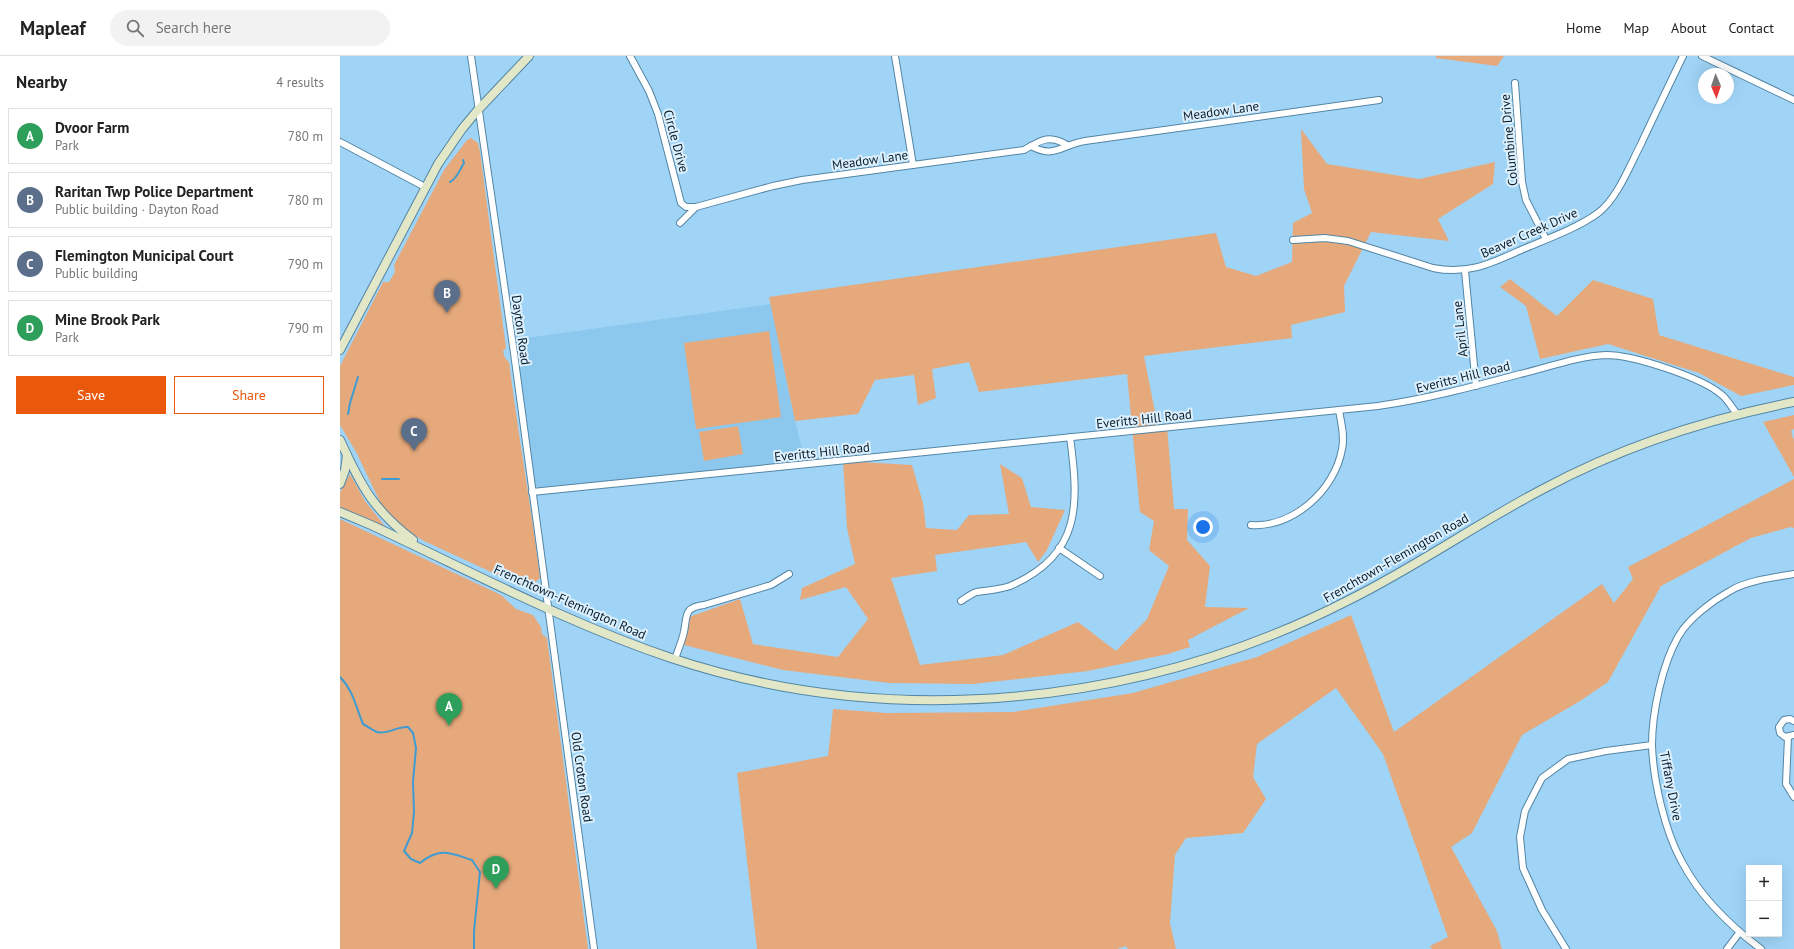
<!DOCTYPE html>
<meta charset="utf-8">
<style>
body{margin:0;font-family:"PT Sans",sans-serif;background:#f2f2f2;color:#222}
.controls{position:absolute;right:12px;bottom:12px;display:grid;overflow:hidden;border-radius:0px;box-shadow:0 4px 16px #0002}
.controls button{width:36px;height:36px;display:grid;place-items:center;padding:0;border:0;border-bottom:1px solid #e0e0e0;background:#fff;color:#222;font:20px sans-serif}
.compass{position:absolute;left:1358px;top:12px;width:36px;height:36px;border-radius:50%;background:#fff;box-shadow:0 4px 16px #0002;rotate:178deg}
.you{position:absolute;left:863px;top:471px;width:14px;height:14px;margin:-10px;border:3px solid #fff;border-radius:50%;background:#1a73e8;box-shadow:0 0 0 6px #1a73e833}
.badge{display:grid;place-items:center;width:26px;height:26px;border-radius:50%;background:#ea580c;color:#fff;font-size:13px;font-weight:700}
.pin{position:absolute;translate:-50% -33px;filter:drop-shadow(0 1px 2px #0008)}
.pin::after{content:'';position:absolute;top:21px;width:14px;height:12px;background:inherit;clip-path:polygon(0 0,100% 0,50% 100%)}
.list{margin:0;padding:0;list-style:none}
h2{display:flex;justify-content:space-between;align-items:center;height:52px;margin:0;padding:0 16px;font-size:17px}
h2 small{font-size:13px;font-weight:400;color:#767676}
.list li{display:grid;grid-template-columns:26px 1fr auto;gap:12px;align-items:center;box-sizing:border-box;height:56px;margin:0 8px 8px;padding:0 8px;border:1px solid #e0e0e0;border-radius:0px}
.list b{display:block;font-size:15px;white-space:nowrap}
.list p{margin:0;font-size:13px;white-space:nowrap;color:#767676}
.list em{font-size:13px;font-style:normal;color:#767676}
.actions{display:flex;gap:8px;padding:12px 16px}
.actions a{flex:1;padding:9px 0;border:1px solid #ea580c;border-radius:0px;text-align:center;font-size:14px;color:#ea580c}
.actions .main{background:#ea580c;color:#fff}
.icon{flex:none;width:22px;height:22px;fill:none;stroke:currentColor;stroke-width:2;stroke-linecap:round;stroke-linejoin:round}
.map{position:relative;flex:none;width:1454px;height:893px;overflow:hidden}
header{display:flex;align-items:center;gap:24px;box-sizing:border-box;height:56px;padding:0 20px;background:#fff;border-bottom:1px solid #e0e0e0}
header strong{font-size:19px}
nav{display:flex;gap:22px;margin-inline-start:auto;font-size:14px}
.search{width:280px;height:36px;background:#f2f2f2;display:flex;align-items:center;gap:10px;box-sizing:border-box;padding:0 14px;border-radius:22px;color:#767676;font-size:15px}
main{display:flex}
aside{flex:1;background:#fff}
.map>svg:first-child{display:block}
.built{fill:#8cc7ed}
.green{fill:#e5a97c}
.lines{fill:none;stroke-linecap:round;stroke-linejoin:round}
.stream{stroke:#3f9cd1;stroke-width:2}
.minor-casing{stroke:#5385a4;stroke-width:8}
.secondary-casing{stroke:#5385a4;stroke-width:10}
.minor{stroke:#fff;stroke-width:6}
.secondary{stroke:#e2e7c7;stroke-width:8}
.labels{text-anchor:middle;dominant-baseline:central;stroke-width:4;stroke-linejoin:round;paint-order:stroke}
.street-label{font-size:13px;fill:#081c29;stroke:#dcf0fe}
</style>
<header>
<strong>Mapleaf</strong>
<div class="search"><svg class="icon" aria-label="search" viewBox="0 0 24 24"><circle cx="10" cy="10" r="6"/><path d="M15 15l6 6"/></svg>Search here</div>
<nav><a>Home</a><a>Map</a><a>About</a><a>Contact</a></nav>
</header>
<main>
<aside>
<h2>Nearby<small>4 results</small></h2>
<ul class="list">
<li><span class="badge" style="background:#2e9e5b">A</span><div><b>Dvoor Farm</b><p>Park</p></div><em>780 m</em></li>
<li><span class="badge" style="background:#5c6f8a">B</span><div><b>Raritan Twp Police Department</b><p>Public building · Dayton Road</p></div><em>780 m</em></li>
<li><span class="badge" style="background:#5c6f8a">C</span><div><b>Flemington Municipal Court</b><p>Public building</p></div><em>790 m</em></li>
<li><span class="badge" style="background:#2e9e5b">D</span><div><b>Mine Brook Park</b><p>Park</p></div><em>790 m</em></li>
</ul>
<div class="actions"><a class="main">Save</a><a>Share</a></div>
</aside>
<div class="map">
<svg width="1454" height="893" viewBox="0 0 1454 893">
<rect width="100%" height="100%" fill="#a0d4f6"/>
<!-- built -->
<polygon class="built" points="431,248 451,347 465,406 200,433 191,427 172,284"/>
<!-- green -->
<g class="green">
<polygon points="1096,0 1164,0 1157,10 1096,2"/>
<polygon points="961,73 987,108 1079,123 1155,106 1153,128 1098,163 1109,185 1031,176 1004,230 1005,256 951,269 952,282 804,300 818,371 827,371 834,453 848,453 847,484 870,510 865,551 909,552 848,584 850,591 828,598 748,615 633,628 549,627 443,614 344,589 346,562 400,543 413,588 498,601 528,563 506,531 460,544 462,532 515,508 507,472 503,405 572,409 583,447 586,472 617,474 629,459 669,458 660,408 682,422 691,451 725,454 707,494 698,506 686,486 595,499 597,515 551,522 580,609 663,599 738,566 776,595 807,563 829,510 809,494 814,465 800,456 787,318 639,336 629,306 592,313 596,342 578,349 574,319 535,324 518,358 455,365 429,241 876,177 886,211 916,220 952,206 953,167 972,157 964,133"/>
<path d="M 131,82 L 138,87 L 140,96 L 166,292 L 163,295 L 165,302 L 169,306 C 178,378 191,449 200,522 L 188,533 L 84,485 L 69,476 L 56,466 L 43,452 L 16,396 L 0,369 L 0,310 L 43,226 L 49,226 L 55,216 L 54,209 L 104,114 L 127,84 Z"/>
<polygon points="1170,223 1217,260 1253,224 1313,243 1319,279 1454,321 1454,329 1401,340 1359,317 1268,288 1200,303 1186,250 1160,231"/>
<polygon points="429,275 441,361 356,373 344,287"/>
<polygon points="1454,359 1454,373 1451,375 1454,385 1454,421 1423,366"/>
<polygon points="398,370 403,398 364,405 359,376"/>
<polygon points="10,418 25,445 48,474 0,451 0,436"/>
<polygon points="1454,423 1454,472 1451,471 1411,482 1321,530 1268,626 1240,645 1182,679 1132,777 1111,791 1157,875 1162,893 1092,893 1090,890 1108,881 1043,698 996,632 917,688 913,721 926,743 903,777 846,782 835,799 830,867 836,893 788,893 786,890 777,893 417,893 397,717 488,700 493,653 547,657 673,656 793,637 917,601 1011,559 1054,676 1262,528 1274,547 1293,523 1288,511"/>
<polygon points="0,463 161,539 176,553 193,559 201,571 202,578 207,582 248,893 0,893"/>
</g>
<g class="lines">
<!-- stream -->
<g class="stream">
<path d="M 110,126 C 117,123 120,113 124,107 L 123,104"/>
<polyline points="8,358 10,347 18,321"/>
<polyline points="42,423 59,423"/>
<path d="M 0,621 C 13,634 16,651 23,668 C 27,670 32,674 37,676 C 47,679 57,670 68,671 L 73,677 L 76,692 L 73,726 L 74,756 L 72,777 L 64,795 L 71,803 L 80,807 C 100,791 110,797 132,804 L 140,816 L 134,875 L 134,893"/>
</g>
<!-- minor casing -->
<g class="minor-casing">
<g id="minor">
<polyline points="131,0 174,297 254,893"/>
<path d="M 290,0 L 309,35 L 318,58 L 341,147 L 346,151 L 356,151 L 433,130 L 462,124 L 684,94 C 701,84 709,78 727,89"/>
<polyline points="555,0 573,109"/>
<polyline points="1362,0 1454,44"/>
<polyline points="1175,27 1182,126 1186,144 1206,183"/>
<polyline points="0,86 85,131"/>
<path d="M 691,90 C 714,103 721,89 745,85 L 1039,44"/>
<polyline points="340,167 356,151"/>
<path d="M 953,184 L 985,182 L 1008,185 L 1093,212 C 1127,219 1150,208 1181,194 C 1204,184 1238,172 1258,157 C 1277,143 1290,109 1301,88 C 1315,58 1329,29 1343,0"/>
<polyline points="1125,215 1136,330"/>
<path d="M 192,436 L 1038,350 C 1086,343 1132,331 1180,318 C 1206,312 1238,300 1266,299 C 1293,299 1361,321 1382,339 C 1388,344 1392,352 1397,358"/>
<path d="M 911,469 C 953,472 995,434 1002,393 C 1005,380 1001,367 999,354"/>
<polyline points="719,492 760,520"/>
<path d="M 621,545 C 626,542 632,537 637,536 C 648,534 659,534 670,530 C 742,499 739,448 730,381"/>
<path d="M 335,603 C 338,594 342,585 344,576 C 347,560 344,551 364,549 L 431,529 L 449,518"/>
<polyline points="1454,665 1450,663 1444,664 1439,671 1440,677 1445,681 1454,679"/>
<polyline points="1448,681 1446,728 1454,741"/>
<polyline points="1226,893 1202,854 1183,812 1180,781 1185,755 1202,722 1228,703 1266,695 1312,689"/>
<polyline points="1387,893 1399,877"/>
<path d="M 1421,893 C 1389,869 1361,842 1342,806 C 1325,776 1313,724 1312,689 C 1312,657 1322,609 1338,581 C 1348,563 1372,545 1390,535 C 1405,525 1436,521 1454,518"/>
</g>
</g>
<!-- secondary casing -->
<g class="secondary-casing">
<g id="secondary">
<polyline points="0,294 98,108 122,73 137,55 189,0"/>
<path d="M 0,384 C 20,428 33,454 73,484"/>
<polyline points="0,428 5,414 7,399"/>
<path d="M 0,456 L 31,469 C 130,515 227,567 331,602 C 554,676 803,650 1011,543 C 1077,510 1138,467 1203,433 C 1281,391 1367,363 1454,346"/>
</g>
</g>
<!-- minor -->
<use href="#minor" class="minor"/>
<!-- secondary -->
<use href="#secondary" class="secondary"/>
</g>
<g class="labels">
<!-- street labels -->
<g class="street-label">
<text transform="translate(881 55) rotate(-8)">Meadow Lane</text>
<text transform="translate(1169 84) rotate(-95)">Columbine Drive</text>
<text transform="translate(336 85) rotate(75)">Circle Drive</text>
<text transform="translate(530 104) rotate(-8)">Meadow Lane</text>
<text transform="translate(1189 177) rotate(-24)">Beaver Creek Drive</text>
<text transform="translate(1120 273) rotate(-96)">April Lane</text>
<text transform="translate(181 274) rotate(82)">Dayton Road</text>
<text transform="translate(1123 321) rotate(-14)">Everitts Hill Road</text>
<text transform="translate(804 363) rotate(-6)">Everitts Hill Road</text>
<text transform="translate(482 396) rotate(-6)">Everitts Hill Road</text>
<text transform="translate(1056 502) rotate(-30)">Frenchtown-Flemington Road</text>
<text transform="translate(230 546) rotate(24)">Frenchtown-Flemington Road</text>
<text transform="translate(242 721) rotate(82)">Old Croton Road</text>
<text transform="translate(1331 730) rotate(79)">Tiffany Drive</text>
</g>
</g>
</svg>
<div class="controls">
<button>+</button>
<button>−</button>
</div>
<svg class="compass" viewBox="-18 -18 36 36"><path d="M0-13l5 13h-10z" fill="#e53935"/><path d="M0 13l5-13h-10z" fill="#767676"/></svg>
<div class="you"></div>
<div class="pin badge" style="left:109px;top:670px;background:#2e9e5b">A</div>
<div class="pin badge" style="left:107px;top:257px;background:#5c6f8a">B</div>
<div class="pin badge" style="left:74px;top:395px;background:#5c6f8a">C</div>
<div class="pin badge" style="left:156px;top:833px;background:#2e9e5b">D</div>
</div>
</main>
